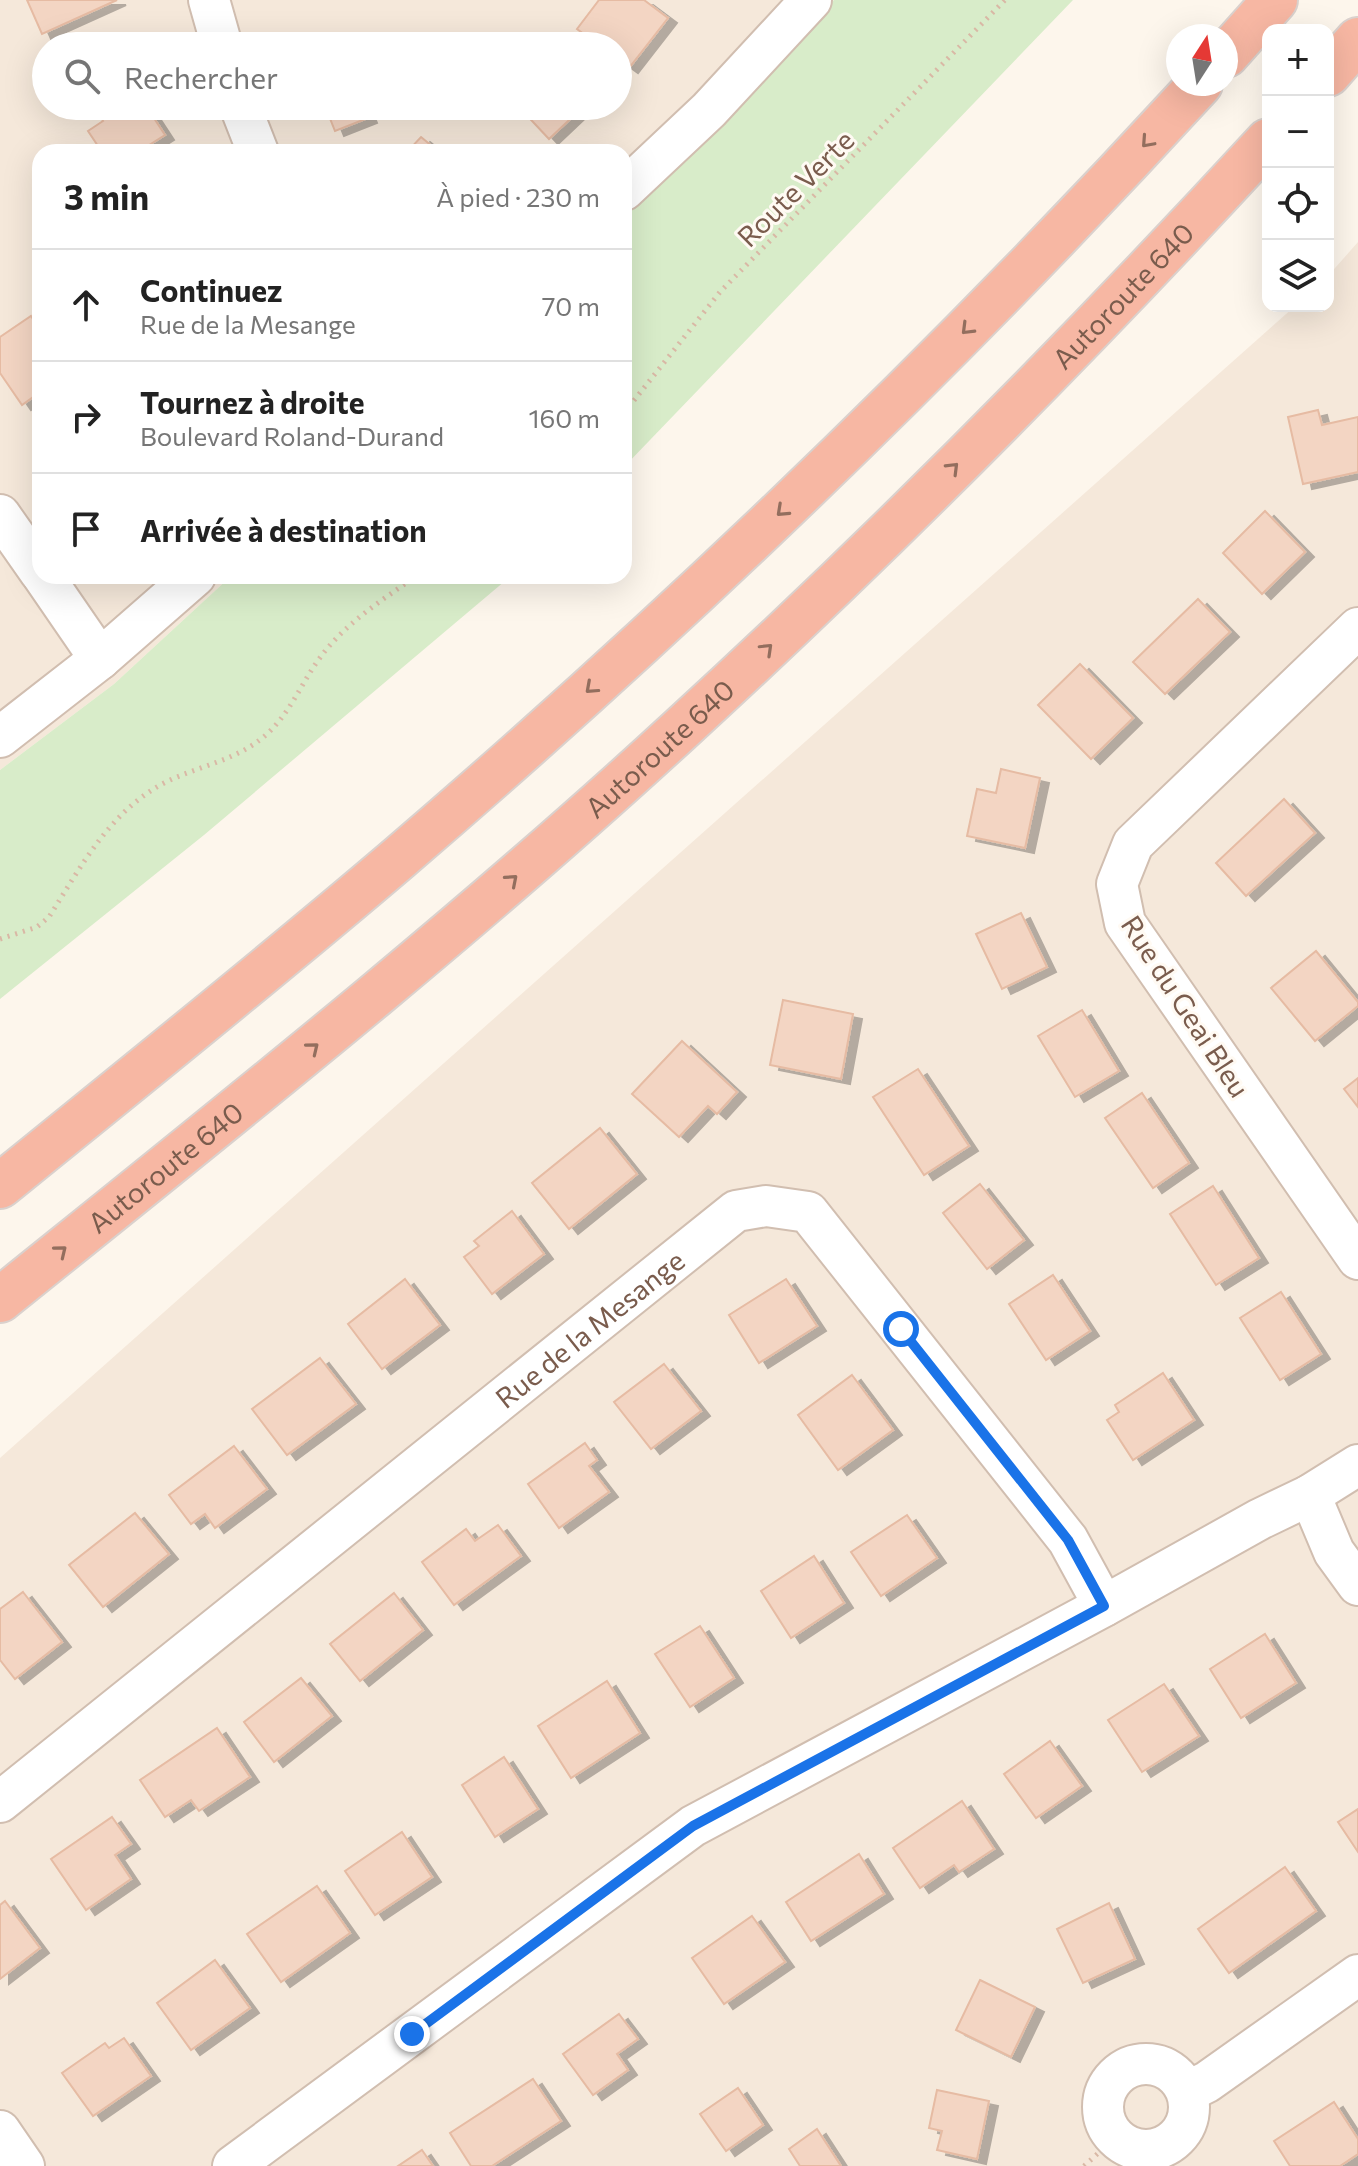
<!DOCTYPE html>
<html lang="fr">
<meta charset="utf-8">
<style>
body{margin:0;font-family:Commissioner,sans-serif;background:#f2f2f2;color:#222}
.controls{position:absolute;right:24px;top:24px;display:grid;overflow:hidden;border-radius:16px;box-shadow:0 8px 32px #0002}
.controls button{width:72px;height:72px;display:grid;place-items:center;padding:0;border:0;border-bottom:2px solid #e0e0e0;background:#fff;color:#222;font:40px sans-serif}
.compass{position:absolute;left:1166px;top:24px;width:72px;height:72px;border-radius:50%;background:#fff;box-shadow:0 8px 32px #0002;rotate:12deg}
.stop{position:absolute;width:24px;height:24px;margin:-18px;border:6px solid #1a73e8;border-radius:50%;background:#fff}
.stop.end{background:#1a73e8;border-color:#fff;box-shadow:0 2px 8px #0008}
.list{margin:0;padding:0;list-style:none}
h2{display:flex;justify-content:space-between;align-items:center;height:104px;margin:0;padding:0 32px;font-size:34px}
h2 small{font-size:26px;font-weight:400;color:#767676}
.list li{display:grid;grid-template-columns:52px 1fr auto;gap:24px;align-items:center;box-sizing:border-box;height:112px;padding:0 32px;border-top:2px solid #e0e0e0}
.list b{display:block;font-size:30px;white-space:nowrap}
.list p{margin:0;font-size:26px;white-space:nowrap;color:#767676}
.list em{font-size:26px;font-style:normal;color:#767676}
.icon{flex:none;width:44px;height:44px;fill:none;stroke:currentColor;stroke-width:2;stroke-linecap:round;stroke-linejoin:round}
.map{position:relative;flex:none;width:1358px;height:2166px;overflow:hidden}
.search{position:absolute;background:#fff;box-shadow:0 8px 32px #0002;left:32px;top:32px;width:600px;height:88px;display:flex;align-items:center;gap:20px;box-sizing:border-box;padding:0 28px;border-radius:44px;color:#767676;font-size:30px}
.panel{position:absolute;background:#fff;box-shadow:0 8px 32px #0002;left:32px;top:144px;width:600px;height:440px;border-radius:24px}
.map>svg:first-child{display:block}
.residential{fill:#f5e8da;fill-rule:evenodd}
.green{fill:#d8ecc9}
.building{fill:#f3d5c3;stroke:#e6bba3;stroke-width:2;filter:url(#shadow)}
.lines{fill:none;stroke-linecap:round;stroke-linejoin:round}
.minor-casing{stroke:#d1beb0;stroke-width:44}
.highway-casing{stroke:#dad1cd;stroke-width:48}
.path{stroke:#d9b8a5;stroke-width:5;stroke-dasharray:2 6;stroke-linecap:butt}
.minor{stroke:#fff;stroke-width:40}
.highway{stroke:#f7b7a3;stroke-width:44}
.oneway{stroke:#936e5e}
.route{stroke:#1a73e8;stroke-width:10}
.labels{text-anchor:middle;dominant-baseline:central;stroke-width:6;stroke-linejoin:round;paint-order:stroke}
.street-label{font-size:28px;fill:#7a5c4d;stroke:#fffaf3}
</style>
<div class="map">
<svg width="1358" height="2166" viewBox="0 0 1358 2166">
<defs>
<filter id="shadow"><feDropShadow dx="9" dy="5" stdDeviation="0" flood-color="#0004"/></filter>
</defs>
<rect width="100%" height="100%" fill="#fdf6ec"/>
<!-- residential -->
<g class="residential">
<path d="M 0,0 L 834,0 L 731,106 L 624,208 L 624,152 L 40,152 L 40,576 L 231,576 L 114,684 L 0,770 ZM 46,46 L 618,46 L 618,106 L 46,106 Z"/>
<polygon points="1358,242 1358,2166 0,2166 0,1458 1295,306 1328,306 1328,276"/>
</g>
<!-- green -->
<g class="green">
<polygon points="834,0 1073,0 624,467 624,208 731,106"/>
<polygon points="231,576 511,576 204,835 0,999 0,770 114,684"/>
</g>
<!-- building -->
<g class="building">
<polygon points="27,0 117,0 42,34"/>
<polygon points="599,0 644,0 668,18 629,68 618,60 618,46 600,46 577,29"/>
<polygon points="94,106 146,106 165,135 138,152 102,152 88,131 103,121"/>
<polygon points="325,106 363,106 368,118 335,131"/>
<polygon points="518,106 584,106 549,139"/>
<polygon points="421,137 439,152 407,152"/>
<polygon points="31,316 40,330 40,392 22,405 0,373 0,337"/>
<polygon points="1318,410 1322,425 1358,417 1358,472 1303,484 1288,417"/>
<polygon points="1265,511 1305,552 1262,594 1223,553"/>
<polygon points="1198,599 1230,632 1165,694 1133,662"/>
<polygon points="1080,664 1133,718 1091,759 1038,705"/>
<polygon points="1001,769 1040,778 1025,848 967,836 977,789 996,793"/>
<polygon points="1284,799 1315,833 1246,896 1216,863"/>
<polygon points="1021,913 1047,967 1002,989 976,934"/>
<polygon points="1316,951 1358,1002 1358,1006 1315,1041 1271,988"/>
<polygon points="783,1000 853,1014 841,1079 770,1065"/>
<polygon points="1082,1010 1119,1071 1075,1097 1038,1036"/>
<polygon points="682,1041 737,1092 717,1114 708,1106 679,1137 632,1094"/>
<polygon points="918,1069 969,1146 924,1175 873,1097"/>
<polygon points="1358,1078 1358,1107 1344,1089"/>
<polygon points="1142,1093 1189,1163 1153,1188 1105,1118"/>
<polygon points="600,1128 637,1174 569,1229 532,1183"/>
<polygon points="980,1184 1024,1240 987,1269 943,1213"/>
<polygon points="1213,1186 1259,1258 1216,1285 1170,1214"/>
<polygon points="512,1211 544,1254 492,1294 464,1257 479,1246 474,1241"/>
<polygon points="1053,1275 1090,1331 1046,1360 1009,1304"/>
<polygon points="405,1279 440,1325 382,1369 348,1324"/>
<polygon points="786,1279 817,1326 759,1363 729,1315"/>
<polygon points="1281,1292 1321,1354 1280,1380 1240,1318"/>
<polygon points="320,1358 356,1404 287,1455 252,1409"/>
<polygon points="664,1364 701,1411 651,1449 614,1402"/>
<polygon points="1163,1373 1194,1420 1133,1460 1107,1420 1119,1412 1115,1405"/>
<polygon points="852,1375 893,1430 838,1470 798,1415"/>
<polygon points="585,1443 597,1460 589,1466 609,1492 559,1528 528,1484"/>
<polygon points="234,1446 267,1489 215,1528 205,1514 191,1524 169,1495"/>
<polygon points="135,1513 169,1554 103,1607 69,1565"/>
<polygon points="907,1515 937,1558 881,1596 851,1552"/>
<polygon points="498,1525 521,1556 454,1605 422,1562 466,1529 475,1541"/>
<polygon points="814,1556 844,1603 791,1638 761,1591"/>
<polygon points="23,1592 62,1642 15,1679 0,1660 0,1609"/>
<polygon points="394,1593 423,1630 360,1681 330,1644"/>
<polygon points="700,1626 734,1678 690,1707 655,1654"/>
<polygon points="1265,1634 1296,1683 1241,1718 1210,1669"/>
<polygon points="301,1678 332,1716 274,1762 244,1722"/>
<polygon points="607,1681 640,1733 571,1778 538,1726"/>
<polygon points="1164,1684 1199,1736 1142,1772 1108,1720"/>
<polygon points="217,1728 250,1777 199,1811 191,1800 165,1817 140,1780"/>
<polygon points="1050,1741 1082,1786 1036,1818 1004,1774"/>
<polygon points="504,1757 538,1809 495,1837 462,1785"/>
<polygon points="962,1801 994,1849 959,1872 954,1865 920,1888 893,1848"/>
<polygon points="1358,1809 1358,1852 1338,1822"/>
<polygon points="112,1817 131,1844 115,1855 131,1879 86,1910 51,1859"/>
<polygon points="402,1832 432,1877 375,1915 345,1871"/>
<polygon points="859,1854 884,1894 811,1941 786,1902"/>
<polygon points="1285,1867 1316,1911 1229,1973 1198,1929"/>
<polygon points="317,1886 350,1933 281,1982 247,1934"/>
<polygon points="5,1901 40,1948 0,1979 0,1905"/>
<polygon points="1109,1903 1135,1959 1083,1983 1057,1929"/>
<polygon points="752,1916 785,1962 724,2004 692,1958"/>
<polygon points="215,1960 250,2008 191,2050 157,2003"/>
<polygon points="980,1980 1035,2007 1011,2057 956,2030"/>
<polygon points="619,2014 638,2039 617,2054 628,2070 593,2095 563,2054"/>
<polygon points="124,2038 151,2076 93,2116 62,2073 105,2043 109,2048"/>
<polygon points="533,2079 561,2121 492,2166 471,2166 450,2133"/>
<polygon points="738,2088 763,2125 726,2151 700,2114"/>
<polygon points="937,2090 989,2101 977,2159 937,2150 942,2131 929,2128"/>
<polygon points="1334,2102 1358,2139 1358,2154 1340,2166 1290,2166 1274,2141"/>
<polygon points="817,2129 841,2166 800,2166 789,2149"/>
<polygon points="422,2150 433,2166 398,2166"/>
</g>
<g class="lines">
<!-- minor casing -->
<g class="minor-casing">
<g id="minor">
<polyline points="209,0 222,46"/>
<polyline points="240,106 258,152"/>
<polyline points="624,190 709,110 811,0"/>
<polyline points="0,515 40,572"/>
<polyline points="43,576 100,659"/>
<polyline points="1358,628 1133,844 1117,884 1125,923 1358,1259"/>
<polyline points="0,737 100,659 195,576"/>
<polyline points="1310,1495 1334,1552 1358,1585"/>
<path id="s1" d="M 0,1802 L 736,1211 L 766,1206 L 808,1212 L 1068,1540 L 1104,1606"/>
<circle cx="1146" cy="2107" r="43"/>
<polyline points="1187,2092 1207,2082 1358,1975"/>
<polyline points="0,2131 24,2166"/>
<polyline points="233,2166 693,1826 1104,1606 1260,1519 1310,1495 1358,1465"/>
</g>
</g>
<!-- highway casing -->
<g class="highway-casing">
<g id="highway">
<polyline points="1226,55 1275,0"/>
<polyline points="1328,74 1358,40"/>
<path d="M 0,1186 C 134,1077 268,970 399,858 C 681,616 949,358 1200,84"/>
<path id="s2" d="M 0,1300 C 231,1114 464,929 682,728 C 886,541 1081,344 1268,141"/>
</g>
</g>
<!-- path -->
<g class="path">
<polyline points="624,413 720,292 1005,0"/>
<path d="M 0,939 L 37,927 L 49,917 C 82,865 111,809 168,781 C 202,765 238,760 267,734 C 290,713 301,684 319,659 C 344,624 381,601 416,576"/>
<polyline points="1084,2166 1105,2147"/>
</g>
<!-- minor -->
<use href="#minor" class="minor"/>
<!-- highway -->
<use href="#highway" class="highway"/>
</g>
<!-- one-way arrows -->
<defs><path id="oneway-chevron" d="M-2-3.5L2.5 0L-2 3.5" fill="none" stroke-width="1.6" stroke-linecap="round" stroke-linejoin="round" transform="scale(2)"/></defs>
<g class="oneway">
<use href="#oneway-chevron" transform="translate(1147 142) rotate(132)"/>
<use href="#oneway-chevron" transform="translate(967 329) rotate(135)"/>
<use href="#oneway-chevron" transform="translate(953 468) rotate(-45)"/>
<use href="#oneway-chevron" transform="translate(782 511) rotate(137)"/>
<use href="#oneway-chevron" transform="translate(767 649) rotate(-44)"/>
<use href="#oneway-chevron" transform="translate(591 688) rotate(138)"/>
<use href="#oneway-chevron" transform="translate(512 880) rotate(-41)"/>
<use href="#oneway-chevron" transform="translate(313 1048) rotate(-39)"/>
<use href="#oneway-chevron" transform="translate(61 1251) rotate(-39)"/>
</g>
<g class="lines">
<!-- route -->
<polyline class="route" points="412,2034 693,1826 1104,1606 1068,1540 901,1329"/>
</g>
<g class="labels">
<!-- street labels -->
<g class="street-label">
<text transform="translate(795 188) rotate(-45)">Route Verte</text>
<text stroke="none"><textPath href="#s2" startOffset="1508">Autoroute 640</textPath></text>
<text stroke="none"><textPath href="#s2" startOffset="860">Autoroute 640</textPath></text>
<text transform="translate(1186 1006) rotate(57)">Rue du Geai Bleu</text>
<text stroke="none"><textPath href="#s2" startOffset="212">Autoroute 640</textPath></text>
<text stroke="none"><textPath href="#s1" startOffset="756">Rue de la Mesange</textPath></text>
</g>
</g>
</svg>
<div class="controls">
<button>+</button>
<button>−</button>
<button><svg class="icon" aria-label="locate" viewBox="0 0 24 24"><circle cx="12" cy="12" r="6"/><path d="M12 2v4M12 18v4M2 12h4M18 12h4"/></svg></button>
<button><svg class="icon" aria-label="layers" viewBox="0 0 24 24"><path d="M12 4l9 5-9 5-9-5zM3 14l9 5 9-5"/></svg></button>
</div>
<svg class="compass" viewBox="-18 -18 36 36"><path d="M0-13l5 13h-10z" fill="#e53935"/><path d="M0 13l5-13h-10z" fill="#767676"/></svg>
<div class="stop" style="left:901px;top:1329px"></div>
<div class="stop end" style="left:412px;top:2034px"></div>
<div class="search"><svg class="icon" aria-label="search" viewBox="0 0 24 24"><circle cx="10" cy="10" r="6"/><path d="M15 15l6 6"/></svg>Rechercher</div>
<section class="panel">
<h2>3 min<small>À pied · 230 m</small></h2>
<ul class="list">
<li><svg class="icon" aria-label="ahead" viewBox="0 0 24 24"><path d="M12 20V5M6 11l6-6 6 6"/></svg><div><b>Continuez</b><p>Rue de la Mesange</p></div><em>70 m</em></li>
<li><svg class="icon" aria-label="right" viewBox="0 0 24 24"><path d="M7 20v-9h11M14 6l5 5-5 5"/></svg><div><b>Tournez à droite</b><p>Boulevard Roland-Durand</p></div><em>160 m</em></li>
<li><svg class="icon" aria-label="arrive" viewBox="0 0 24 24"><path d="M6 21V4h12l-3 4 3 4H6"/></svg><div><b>Arrivée à destination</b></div></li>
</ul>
</section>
</div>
